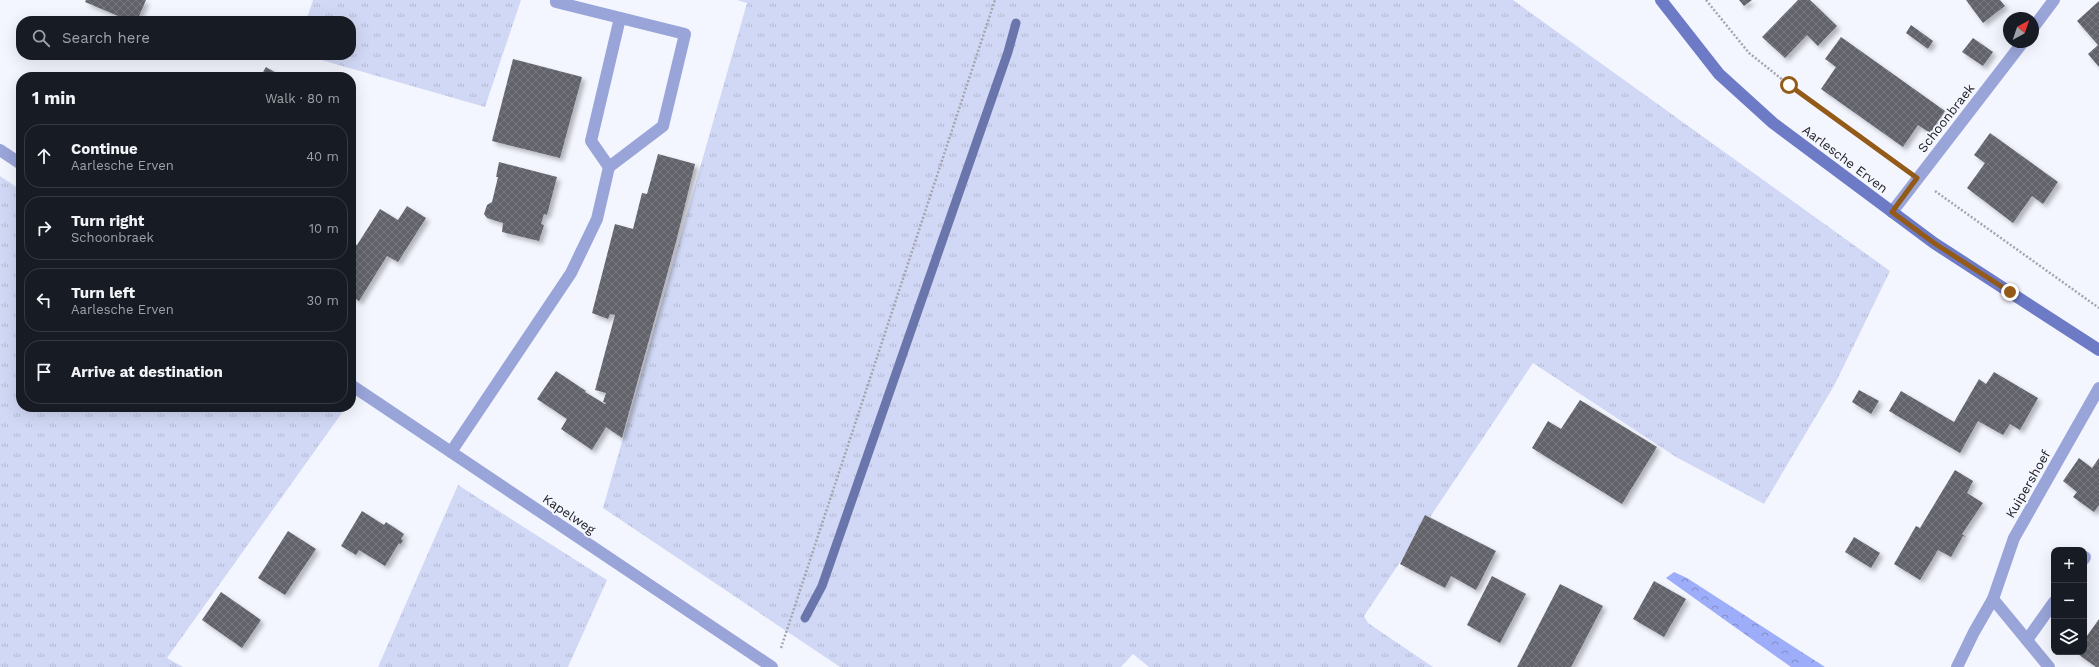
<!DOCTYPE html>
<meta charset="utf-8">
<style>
body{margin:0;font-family:"Work Sans",sans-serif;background:#242831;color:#f1f3f6}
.controls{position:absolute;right:12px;bottom:12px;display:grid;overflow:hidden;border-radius:8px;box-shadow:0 4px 16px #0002}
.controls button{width:36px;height:36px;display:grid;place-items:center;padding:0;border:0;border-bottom:1px solid #363941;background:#171b24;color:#f1f3f6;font:20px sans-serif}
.compass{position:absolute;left:2003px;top:12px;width:36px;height:36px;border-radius:50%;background:#171b24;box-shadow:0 4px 16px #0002;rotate:40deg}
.stop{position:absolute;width:12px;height:12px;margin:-9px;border:3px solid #945a17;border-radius:50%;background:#fff}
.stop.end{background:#945a17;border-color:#fff;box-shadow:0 1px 4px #0008}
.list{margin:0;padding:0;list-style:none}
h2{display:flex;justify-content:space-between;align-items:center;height:52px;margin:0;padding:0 16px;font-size:17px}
h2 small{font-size:13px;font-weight:400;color:#9ea1a6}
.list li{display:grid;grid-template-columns:26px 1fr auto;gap:12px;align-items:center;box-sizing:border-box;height:64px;margin:0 8px 8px;padding:0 8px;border:1px solid #363941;border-radius:16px}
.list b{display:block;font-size:15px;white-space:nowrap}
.list p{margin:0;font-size:13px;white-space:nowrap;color:#9ea1a6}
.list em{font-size:13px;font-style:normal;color:#9ea1a6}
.icon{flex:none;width:22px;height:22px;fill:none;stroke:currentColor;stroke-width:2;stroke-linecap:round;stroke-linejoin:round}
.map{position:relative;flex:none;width:2099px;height:667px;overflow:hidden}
.search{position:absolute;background:#171b24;box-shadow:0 4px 16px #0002;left:16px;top:16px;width:340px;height:44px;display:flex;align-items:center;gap:10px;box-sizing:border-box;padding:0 14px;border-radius:16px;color:#9ea1a6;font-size:15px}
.panel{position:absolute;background:#171b24;box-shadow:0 4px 16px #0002;left:16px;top:72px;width:340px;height:340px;border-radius:16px}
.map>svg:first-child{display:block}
.grass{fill:url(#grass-tufts)}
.forest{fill:url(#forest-crowns)}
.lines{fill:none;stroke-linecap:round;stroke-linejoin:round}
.stream{stroke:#6a75ab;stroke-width:9}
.building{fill:url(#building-cross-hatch);filter:url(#shadow)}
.path{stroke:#a4a5ac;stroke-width:2.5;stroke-dasharray:2 2;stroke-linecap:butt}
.lane{stroke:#99a4d8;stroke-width:12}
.street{stroke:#99a4d8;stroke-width:12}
.secondary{stroke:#6d7bc7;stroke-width:12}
.route{stroke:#945a17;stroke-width:5}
.labels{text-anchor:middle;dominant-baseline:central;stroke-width:4;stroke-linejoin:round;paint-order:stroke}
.street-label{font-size:13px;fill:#212225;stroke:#f4f6ff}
</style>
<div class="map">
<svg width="2099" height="667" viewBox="0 0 2099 667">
<defs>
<pattern id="grass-tufts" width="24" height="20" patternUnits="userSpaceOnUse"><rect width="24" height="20" fill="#d1d8f5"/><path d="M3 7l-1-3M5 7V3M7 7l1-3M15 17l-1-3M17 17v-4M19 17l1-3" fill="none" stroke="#b3b9d2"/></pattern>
<pattern id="forest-crowns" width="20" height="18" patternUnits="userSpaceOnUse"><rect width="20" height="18" fill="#9dadf9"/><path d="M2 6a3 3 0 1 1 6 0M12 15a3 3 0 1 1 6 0" fill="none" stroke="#808cc9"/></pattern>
<pattern id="building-cross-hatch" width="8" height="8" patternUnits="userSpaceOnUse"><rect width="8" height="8" fill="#62646b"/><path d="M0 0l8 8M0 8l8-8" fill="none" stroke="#787a80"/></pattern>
<filter id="shadow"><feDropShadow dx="3.5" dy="3.5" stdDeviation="2" flood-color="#0004"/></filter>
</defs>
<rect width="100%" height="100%" fill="#f4f6ff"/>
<!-- grass -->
<g class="grass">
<polygon points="313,0 521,0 485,107 304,55 351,55 351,21 306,21"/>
<polygon points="737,0 1513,0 1890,271 1835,384 1764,504 1676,457 1533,363 1364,616 1368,623 1433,667 1149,667 1133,654 1121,667 840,667 603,508 747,3"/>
<polygon points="0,176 21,190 21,407 340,407 344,410 167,658 183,667 0,667"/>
<polygon points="458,485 607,580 568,667 378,667"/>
</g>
<!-- forest -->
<polygon class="forest" points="1674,572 1687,578 1825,667 1791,667 1666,578"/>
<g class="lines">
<!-- stream -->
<polyline class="stream" points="805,618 822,586 1008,52 1016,23"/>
</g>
<!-- building -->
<g class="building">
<polygon points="86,0 146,0 137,21 130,21 85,2"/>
<polygon points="1739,0 1752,0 1744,6"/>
<polygon points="1798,0 1810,0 1837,26 1818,46 1807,35 1785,58 1762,37"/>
<polygon points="1966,0 2000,0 2005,6 1983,23"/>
<polygon points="2099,1 2099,67 2088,54 2098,45 2077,21"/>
<polygon points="1911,25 1933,41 1928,49 1906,33"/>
<polygon points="1841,37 1945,111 1930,133 1918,125 1903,147 1821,89 1836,67 1825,59"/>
<polygon points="1973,38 1993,52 1983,66 1962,52"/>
<polygon points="513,59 582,77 560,158 492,141"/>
<polygon points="266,67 283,77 260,77"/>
<polygon points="1990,133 2058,182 2043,204 2032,196 2013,223 1967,188 1985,163 1974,155"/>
<polygon points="658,154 695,164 676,242 622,438 606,427 592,450 561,429 567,419 537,399 556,371 586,391 585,392 605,404 606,403 603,402 606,393 595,390 615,315 610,314 608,319 592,313 615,224 633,229 642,193 647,194"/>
<polygon points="499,162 557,177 547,215 544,214 541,224 544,225 539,241 502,232 503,223 487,218 484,214 487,205 492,202 498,177 496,177"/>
<polygon points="407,206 426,218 398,262 387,256 359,301 351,296 351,249 354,244 357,245 380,209 398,220"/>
<polygon points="1994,372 2038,398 2020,430 2010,424 2003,435 1978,421 1960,453 1889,411 1901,391 1954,422 1979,379 1986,384"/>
<polygon points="1859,390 1879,401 1871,414 1852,402"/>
<polygon points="1580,400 1657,447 1622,504 1532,448 1548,421 1561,429"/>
<polygon points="2079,458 2092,468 2099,458 2099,505 2094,512 2073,497 2077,492 2063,481"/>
<polygon points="1955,470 1973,481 1967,493 1983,503 1962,534 1966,537 1963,536 1951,557 1938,550 1920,580 1894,564 1916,526 1920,528"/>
<polygon points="362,511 384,525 386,522 404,534 401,539 403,541 400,545 399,543 385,566 359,550 356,555 341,546"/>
<polygon points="1425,515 1496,551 1476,590 1451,576 1445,588 1400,564"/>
<polygon points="288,531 316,549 285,595 258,578"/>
<polygon points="1854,537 1880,553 1871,568 1845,552"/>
<polygon points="1492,576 1526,594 1500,643 1467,625"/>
<polygon points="1654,581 1686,599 1664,637 1633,619"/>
<polygon points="1560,584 1603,606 1571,667 1517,667"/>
<polygon points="221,592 261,620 242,648 202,620"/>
<polygon points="2099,619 2099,667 2096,667 2075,652 2084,652 2084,640"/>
</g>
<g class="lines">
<!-- path -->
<g class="path">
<polyline points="1706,0 1749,53 1789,85 1900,166"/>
<polyline points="1935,191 2099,308"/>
<polyline points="781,648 995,0"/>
</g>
<!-- lane -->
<g class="lane">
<polyline points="609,167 591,141 620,18"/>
<polyline points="451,452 571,273 597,219 609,167 663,126 685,34 556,2 556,0"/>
<polyline points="2084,559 2085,557"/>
<polyline points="2027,640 2054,602"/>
</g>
<!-- street -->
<g class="street">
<polyline points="2033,28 2054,0"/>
<polyline points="0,150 21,164"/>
<polyline points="1892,212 2023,42"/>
<polyline points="351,385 772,667"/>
<polyline points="1993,599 2049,667"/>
<polyline points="1957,667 1974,632 1993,599 2014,538 2099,388"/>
</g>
<!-- secondary -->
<polyline class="secondary" points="1661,0 1719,74 1773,123 1934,243 2099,350"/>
</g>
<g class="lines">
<!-- route -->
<polyline class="route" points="1789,85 1917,178 1892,212 1934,243 2010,292"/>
</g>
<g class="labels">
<!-- street labels -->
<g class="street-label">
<text transform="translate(1946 118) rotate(-52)">Schoonbraek</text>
<text transform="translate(1845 159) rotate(37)">Aarlesche Erven</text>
<text transform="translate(2028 484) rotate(-60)">Kuipershoef</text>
<text transform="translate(569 514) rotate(34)">Kapelweg</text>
</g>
</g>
</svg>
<div class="controls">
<button>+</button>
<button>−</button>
<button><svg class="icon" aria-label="layers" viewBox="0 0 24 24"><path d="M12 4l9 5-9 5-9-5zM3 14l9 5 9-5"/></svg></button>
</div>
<svg class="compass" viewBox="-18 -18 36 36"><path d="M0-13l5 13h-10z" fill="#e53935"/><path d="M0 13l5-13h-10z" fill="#9ea1a6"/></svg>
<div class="stop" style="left:1789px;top:85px"></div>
<div class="stop end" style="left:2010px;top:292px"></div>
<div class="search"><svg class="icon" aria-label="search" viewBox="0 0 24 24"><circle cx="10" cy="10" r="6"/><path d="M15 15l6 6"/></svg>Search here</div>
<section class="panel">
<h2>1 min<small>Walk · 80 m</small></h2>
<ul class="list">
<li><svg class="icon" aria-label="ahead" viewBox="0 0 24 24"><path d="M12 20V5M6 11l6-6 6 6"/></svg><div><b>Continue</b><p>Aarlesche Erven</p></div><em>40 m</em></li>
<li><svg class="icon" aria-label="right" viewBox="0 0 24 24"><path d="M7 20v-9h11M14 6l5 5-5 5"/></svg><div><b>Turn right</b><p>Schoonbraek</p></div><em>10 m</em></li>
<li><svg class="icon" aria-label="left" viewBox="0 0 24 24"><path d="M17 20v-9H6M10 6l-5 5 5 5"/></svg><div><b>Turn left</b><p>Aarlesche Erven</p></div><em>30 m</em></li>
<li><svg class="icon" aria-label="arrive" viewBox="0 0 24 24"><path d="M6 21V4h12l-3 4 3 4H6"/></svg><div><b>Arrive at destination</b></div></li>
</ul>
</section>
</div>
